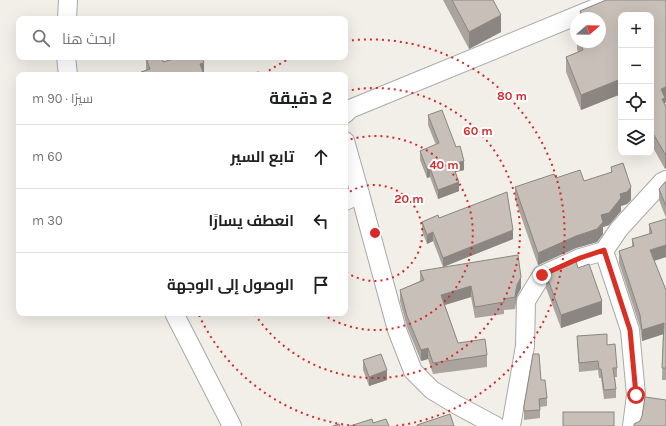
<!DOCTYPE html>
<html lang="ar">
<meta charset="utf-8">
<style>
body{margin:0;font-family:Karla,Cairo,sans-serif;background:#f6f6f6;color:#202124;direction:rtl}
.controls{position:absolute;right:12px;top:12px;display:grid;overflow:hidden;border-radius:8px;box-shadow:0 4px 16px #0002}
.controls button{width:36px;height:36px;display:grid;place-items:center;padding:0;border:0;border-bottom:1px solid #e0e0e0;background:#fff;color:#202124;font:20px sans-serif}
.compass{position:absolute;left:570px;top:12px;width:36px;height:36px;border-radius:50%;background:#fff;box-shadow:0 4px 16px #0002;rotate:70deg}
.stop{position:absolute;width:12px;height:12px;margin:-9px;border:3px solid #d93025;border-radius:50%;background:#fff}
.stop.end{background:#d93025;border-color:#fff;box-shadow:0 1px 4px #0008}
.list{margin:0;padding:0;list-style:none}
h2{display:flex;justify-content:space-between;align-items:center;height:52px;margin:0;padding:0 16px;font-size:17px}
h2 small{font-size:13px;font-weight:400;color:#757577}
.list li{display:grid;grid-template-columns:26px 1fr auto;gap:12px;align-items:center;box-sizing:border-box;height:64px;padding:0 16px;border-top:1px solid #e0e0e0}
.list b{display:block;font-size:15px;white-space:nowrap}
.list em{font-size:13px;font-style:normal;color:#757577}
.icon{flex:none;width:22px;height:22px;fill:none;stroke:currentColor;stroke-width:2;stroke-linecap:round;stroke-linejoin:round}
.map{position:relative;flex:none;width:666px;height:426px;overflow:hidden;direction:ltr}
.search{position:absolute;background:#fff;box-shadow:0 4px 16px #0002;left:16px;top:16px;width:332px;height:44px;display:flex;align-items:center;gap:10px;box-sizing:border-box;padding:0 14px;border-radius:8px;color:#757577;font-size:15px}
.panel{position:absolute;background:#fff;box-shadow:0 4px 16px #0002;left:16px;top:72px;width:332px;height:244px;border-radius:8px;direction:rtl}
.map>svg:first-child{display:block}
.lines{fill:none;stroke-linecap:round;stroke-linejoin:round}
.minor-casing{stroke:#a9a9a9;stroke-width:20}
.minor{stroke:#fff;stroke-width:18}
.wall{fill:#aba49e}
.shaded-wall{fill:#8b8681}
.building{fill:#c7bfb8;stroke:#8b8681}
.route{stroke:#d93025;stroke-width:5}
.ring{fill:none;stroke:#d62828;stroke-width:2;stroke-dasharray:2 4}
.centre{fill:#d62828;stroke:#fff;stroke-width:2}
.ring-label{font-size:12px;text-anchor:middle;font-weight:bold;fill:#d62828;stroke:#fff;stroke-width:4;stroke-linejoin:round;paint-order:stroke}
</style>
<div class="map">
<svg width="666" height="426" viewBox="0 0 666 426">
<rect width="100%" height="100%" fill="#f2efe9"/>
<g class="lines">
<!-- minor casing -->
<g class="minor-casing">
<g id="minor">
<polyline points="67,19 68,0"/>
<polyline points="66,57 68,75"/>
<polyline points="345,114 350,109 615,0"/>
<polyline points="345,141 360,194 345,201"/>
<polyline points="360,194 397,330 413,371 432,390 457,405 496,426"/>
<polyline points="174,313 232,426"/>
<polyline points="511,426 525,346 526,301 542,275 580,258 604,251"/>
<polyline points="632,426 636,395 630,330 604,251 619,229 662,182 666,180"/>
</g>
</g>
<!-- minor -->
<use href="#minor" class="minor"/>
</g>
<!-- wall -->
<g class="wall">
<polygon points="443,0 493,0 501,32 469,49"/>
<polygon points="666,0 666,102 665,103 665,104 666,107 666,168 665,169 651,144 651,15 621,15 621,94 581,110 566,72 566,57 578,52 577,49 577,42 600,42 600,18 580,18 580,11"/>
<polygon points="146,58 163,62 204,74 204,75 141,75 141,72 146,70"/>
<polygon points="428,115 464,170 456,172 459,191 438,199 430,177 427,178 420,160 420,151 436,145 428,125"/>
<polygon points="611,167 631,200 627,204 621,206 621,211 609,225 603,227 603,234 597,242 576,248 538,265 515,199 515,187 556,178 584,181 611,173"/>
<polygon points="666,181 666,218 659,200 659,189"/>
<polygon points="439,218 513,239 443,267 433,241 427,244 422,231 422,222"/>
<polygon points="666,219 666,257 654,261 666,290 666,380 662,380 663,334 642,341 640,327 619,263 619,251 632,247 632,239 649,234 649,224"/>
<polygon points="578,268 602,314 561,328 546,288 546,274"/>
<polygon points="420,271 521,288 517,296 516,301 515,309 504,310 504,314 475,318 471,297 445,305 458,343 487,355 487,367 433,374 428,359 421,361 407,327 400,301 400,290 420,281"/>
<polygon points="577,336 607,345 617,368 617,377 615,377 616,389 616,398 604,399 601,378 599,378 598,370 579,372"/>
<polygon points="363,360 387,380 369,386 363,370"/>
<polygon points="541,380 547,398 547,406 540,407 540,418 524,420 524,406"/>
</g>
<!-- shaded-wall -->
<g class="shaded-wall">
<polygon points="501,15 501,32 469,49 469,32"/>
<polygon points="204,63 204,74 200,64"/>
<polygon points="621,79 621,94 581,110 581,95"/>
<polygon points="666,87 666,102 665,103 665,113 661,104 661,89"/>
<polygon points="666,153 666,168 665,169 665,154"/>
<polygon points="464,161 464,170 452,173 452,164"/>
<polygon points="430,168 430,177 427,178 427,169"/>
<polygon points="459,182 459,191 438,199 438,190"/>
<polygon points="631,187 631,200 627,204 621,206 621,211 609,225 603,227 603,234 597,242 576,248 538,265 538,253 601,215 620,194"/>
<polygon points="513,230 513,239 443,267 443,258"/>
<polygon points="433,232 433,241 427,244 427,235"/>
<polygon points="666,245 666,257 650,262 650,250"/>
<polygon points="521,277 521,288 517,296 516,301 515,309 516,290 517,285"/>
<polygon points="471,286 471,297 441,306 441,295"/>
<polygon points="602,301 602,314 561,328 561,315"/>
<polygon points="187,313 193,313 187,315"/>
<polygon points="664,323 664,334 642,341 642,330"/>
<polygon points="428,348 428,359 421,361 421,350"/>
<polygon points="387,370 387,380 369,386 369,377"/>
</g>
<!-- building -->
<g class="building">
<polygon points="452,0 493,0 501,15 469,32"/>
<polygon points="606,0 666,0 666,87 661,89 665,98 662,99 666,107 666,153 665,154 651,130 651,15 621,15 621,79 581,95 566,57 583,50 580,42 600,42 600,18 583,18 580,11"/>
<polygon points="150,57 162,57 163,62 180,57 202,57 204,63 200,64 204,75 142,75 141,72 150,69 146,58"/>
<polygon points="259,72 261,75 247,75 252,73"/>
<polygon points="442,110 456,147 460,146 464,161 452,164 459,182 438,190 430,168 427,169 420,151 439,143 428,115"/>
<polygon points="623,163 631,187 627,192 620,194 621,198 609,213 601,215 603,222 597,229 576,236 538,253 515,187 554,174 556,178 580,170 584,181 612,172 611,167"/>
<polygon points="666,181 666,206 659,189"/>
<polygon points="507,192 513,230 443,258 433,232 427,235 422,222 438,215 439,218"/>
<polygon points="666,219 666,245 650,250 666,290 666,368 662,368 664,323 642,330 640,315 619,251 634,246 632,239 652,233 649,224"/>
<polygon points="518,255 521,277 517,285 516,290 515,297 504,299 504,302 475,307 471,286 441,295 458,343 485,339 487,355 433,363 428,348 421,350 407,316 400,290 424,280 420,271"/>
<polygon points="575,258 578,268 589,264 602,301 561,315 546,274 549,270"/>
<polygon points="607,334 607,345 615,344 617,368 613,368 616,389 604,390 601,369 599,369 598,361 579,363 577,336"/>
<polygon points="381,354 387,370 369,377 363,360"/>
<polygon points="533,354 539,354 541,380 545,380 547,398 539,399 540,410 524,411 524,406"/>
<polygon points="645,397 666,400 666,426 634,426 634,424 640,421 642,416"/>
<rect x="563" y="412" width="51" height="14"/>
<polygon points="450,414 454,426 417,426 417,425"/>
<polygon points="372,419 373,423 386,419 389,426 350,426"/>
<polygon points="339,424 340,426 333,426"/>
</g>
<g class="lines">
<!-- route -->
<polyline class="route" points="542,275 580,258 604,250 630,330 636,395"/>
</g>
<!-- distance rings -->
<g class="ring">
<path d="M345 195A48 48 0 1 1 345 271"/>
<path d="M345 141A97 97 0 1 1 321 313"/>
<path d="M346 91A145 145 0 1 1 254 313"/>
<path d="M355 426A194 194 0 0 1 198 313M264 74A194 194 0 0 1 293 57M346 41A194 194 0 1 1 395 426"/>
</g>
<circle cx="375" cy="233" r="6" class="centre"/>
<g class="ring-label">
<text x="512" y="100">80 m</text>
<text x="478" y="135">60 m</text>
<text x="444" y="169">40 m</text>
<text x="409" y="203">20 m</text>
</g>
</svg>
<div class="controls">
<button>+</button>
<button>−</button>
<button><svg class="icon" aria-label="locate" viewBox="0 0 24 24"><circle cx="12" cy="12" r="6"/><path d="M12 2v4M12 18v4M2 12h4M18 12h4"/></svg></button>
<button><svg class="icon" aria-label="layers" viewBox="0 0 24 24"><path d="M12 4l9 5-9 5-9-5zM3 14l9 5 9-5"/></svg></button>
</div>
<svg class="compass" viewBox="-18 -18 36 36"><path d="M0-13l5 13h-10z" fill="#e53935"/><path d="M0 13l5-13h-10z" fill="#757577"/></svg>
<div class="stop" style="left:636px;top:395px"></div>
<div class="stop end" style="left:542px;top:275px"></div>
<div class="search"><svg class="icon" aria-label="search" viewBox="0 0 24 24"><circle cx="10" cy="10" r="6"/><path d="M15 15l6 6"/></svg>ابحث هنا</div>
<section class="panel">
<h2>2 دقيقة<small>سيرًا · 90 m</small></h2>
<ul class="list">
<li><svg class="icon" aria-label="ahead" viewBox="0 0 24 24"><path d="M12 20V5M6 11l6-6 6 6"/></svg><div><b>تابع السير</b></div><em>60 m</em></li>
<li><svg class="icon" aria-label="left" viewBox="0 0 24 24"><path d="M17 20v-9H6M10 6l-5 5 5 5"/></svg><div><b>انعطف يسارًا</b></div><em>30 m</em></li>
<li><svg class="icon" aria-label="arrive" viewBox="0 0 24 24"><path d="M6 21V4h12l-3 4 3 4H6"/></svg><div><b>الوصول إلى الوجهة</b></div></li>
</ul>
</section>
</div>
